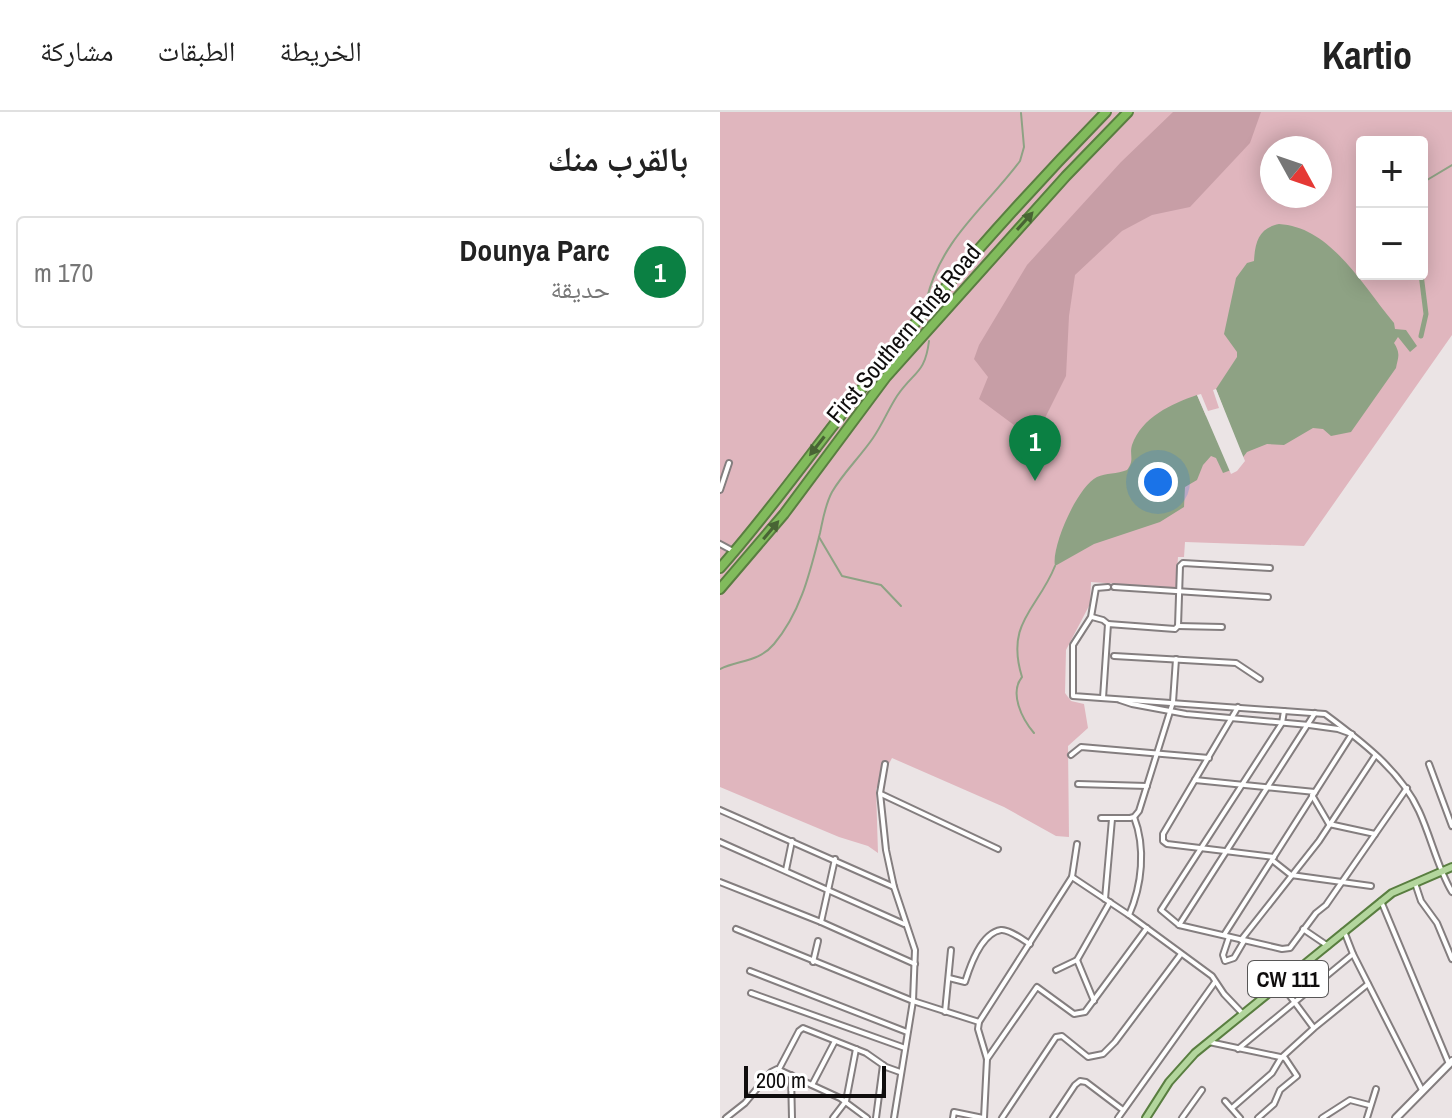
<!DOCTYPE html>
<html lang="ar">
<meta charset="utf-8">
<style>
body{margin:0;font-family:"Archivo Narrow","Noto Naskh Arabic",sans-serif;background:#f2f2f2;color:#222;direction:rtl}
.controls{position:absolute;right:24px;top:24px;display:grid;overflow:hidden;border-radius:8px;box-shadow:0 4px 20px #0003}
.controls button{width:72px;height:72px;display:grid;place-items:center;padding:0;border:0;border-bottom:2px solid #e0e0e0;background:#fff;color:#222;font:40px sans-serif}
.compass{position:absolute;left:540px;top:24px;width:72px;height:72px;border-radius:50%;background:#fff;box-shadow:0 4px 20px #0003;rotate:130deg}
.scale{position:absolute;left:24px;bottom:20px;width:142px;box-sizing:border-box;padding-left:8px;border:4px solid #0f0d0d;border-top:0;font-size:22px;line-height:28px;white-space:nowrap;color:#0f0d0d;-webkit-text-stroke:6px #fff;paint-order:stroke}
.you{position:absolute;left:438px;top:370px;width:28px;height:28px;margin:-20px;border:6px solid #fff;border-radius:50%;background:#1a73e8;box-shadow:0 0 0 12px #1a73e833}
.badge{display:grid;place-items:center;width:52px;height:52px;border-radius:50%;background:#0b8043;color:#fff;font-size:26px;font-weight:700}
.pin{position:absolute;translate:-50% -66px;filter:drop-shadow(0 2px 4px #0008)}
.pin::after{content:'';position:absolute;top:42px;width:28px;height:24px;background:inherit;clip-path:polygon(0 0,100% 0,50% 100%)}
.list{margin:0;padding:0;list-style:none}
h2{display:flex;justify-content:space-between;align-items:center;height:104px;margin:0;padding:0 32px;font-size:34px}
h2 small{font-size:26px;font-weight:400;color:#767676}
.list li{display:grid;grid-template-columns:52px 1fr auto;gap:24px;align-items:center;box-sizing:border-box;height:112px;margin:0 16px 16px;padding:0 16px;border:2px solid #e0e0e0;border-radius:8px}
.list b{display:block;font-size:30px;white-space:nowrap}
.list p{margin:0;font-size:26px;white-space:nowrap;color:#767676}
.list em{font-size:26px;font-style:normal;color:#767676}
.map{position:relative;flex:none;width:732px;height:1006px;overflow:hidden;direction:ltr}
header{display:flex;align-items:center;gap:48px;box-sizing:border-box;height:112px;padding:0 40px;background:#fff;border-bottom:2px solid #e0e0e0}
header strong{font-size:38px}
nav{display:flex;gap:44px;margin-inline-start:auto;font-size:28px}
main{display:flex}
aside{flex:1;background:#fff}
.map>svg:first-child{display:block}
.green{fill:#e0b6be;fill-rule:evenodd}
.forest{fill:#c79ea6}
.water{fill:#8ea284}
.pier{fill:#ebe4e5}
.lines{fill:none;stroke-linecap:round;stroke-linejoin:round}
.stream{stroke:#8ea284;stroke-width:2}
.canal{stroke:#8ea284;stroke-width:5}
.street-casing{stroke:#847e7f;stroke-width:8}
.secondary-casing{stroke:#847e7f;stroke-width:10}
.primary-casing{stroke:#597e40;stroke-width:10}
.highway-casing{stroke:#597e40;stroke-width:12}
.street{stroke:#fff;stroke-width:4}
.secondary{stroke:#fff;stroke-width:6}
.primary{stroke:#b3d69d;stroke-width:6}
.highway{stroke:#81bb5c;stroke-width:8}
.oneway{fill:#486434}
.labels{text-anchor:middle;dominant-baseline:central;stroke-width:6;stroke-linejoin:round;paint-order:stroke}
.shield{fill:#fff;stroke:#575656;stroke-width:2}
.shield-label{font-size:22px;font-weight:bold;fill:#0f0d0d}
.street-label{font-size:24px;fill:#0f0d0d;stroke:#fff}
</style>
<header>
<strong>Kartio</strong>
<nav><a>الخريطة</a><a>الطبقات</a><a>مشاركة</a></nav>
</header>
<main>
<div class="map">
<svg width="732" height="1006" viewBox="0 0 732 1006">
<rect width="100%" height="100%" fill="#ebe4e5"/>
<!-- green -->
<path class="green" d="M 0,0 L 732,0 L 732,223 L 584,434 L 465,430 L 464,445 L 458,445 L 456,476 L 371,470 L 370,492 L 346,538 L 345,581 L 351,589 L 364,592 L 368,616 L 348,634 L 349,725 L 336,724 L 284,695 L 172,646 L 156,677 L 158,741 L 148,734 L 119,725 L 0,675 ZM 642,30 L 702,30 L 702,162 L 642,162 ZM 552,36 L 600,36 L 600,84 L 552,84 Z"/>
<!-- forest -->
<polygon class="forest" points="453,0 541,0 530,31 470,95 432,103 402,119 355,163 349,204 346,264 314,328 259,287 268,265 254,247 259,233 307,153 401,50"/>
<!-- water -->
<path class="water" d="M 559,112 C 611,115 642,173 674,211 L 675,217 L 686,218 L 697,234 L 690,240 L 678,225 L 674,231 C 681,242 678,245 676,256 L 631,320 L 611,324 L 603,317 L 593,316 L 564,333 L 547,332 L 527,340 L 514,357 L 503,361 L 496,346 L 491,344 L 483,353 L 477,368 L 465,375 L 464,395 L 440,410 L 374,432 L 335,454 C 331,435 357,375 377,365 C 386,361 397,362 407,358 C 415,348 409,343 412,333 C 422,305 451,292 477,283 L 486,304 L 504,298 L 496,277 L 517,245 L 517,240 L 504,222 L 516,166 L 527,151 L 534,149 C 535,130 539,116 559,112 Z"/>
<!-- pier -->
<polygon class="pier" points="496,277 525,349 517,359 511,362 477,283 481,282 488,299 499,296 493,278"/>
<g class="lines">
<!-- stream -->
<g class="stream">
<polyline points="702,71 732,53"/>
<path d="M 207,186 C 222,126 265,96 300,49 L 304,35 L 301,1"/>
<polyline points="99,425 122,464 161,473 181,494"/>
<path d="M 0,557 C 19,548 39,550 54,532 C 81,500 90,460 100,421 C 103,407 105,393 112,380 C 123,361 140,345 153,326 C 162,313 168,298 177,284 C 194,259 205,262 209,229"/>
<path d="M 314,621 C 302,607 289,581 302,565 C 285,510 318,497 335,454"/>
</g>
<!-- canal -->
<polyline class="canal" points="701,162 706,202 701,224"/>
<!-- street casing -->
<g class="street-casing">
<g id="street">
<polyline points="0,378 9,351"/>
<polyline points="0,432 13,439"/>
<path d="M 388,475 L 376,476 L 371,505 L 353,533 L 353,584 L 605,602 C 640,628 681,659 699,699 C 711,725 718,757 732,780"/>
<polyline points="394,475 548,485"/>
<polyline points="372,505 383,508 388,512"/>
<polyline points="458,514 502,515"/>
<polyline points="394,544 516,551 540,567"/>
<polyline points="383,586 388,512 455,517 458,514 460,454 463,451 550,456"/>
<polyline points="400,588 412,592 466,602 589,613 618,617 632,622 504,823"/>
<polyline points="518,595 443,722 443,729 447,732 554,745"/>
<polyline points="564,599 562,611 441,798 459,813 562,837 570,836 596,801 606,793 687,676"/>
<polyline points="351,643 361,635 489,646"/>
<polyline points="165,652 160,681 166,738 174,775 195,838 193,889 174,1006"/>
<polyline points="709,652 732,714"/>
<polyline points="475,668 595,680"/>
<polyline points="358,672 427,674"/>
<polyline points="161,682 278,737"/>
<polyline points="592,683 609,712 655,722"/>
<polyline points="0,698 174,775"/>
<polyline points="381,706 410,706 414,705 419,699 453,590 456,547"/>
<polyline points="0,730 184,812"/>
<polyline points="552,748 571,763 651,774"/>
<polyline points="66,758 72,729"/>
<polyline points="352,765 409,803 492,864 504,882 523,902"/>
<polyline points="0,770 101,810 195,852"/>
<polyline points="695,771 701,789 717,811 732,847"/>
<polyline points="385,787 392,707"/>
<polyline points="661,789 729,952"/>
<path d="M 409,803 C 422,773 426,736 414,705"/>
<polyline points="101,810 115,747"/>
<polyline points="459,813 595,601"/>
<polyline points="16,817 193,889 259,910"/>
<polyline points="583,817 608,834"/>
<polyline points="624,819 633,842 702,978"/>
<polyline points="509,825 503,843 505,849 514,846 524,829"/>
<polyline points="521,828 599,729 655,644"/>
<polyline points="357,848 374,889"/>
<polyline points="93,850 98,829"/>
<polyline points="336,858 357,848 390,790"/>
<polyline points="30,859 187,920"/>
<path d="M 229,866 L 245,870 C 250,854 261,821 281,818 C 289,817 303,828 310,832"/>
<polyline points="561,872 593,915"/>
<polyline points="31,881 185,936"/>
<polyline points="225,900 231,838"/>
<polyline points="489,930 565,946 577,964 560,978 554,992 538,1006"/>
<polyline points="518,937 633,842"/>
<polyline points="267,947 317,875 354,902 365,900 427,816"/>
<polyline points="59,957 79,919 83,916 146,941 166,955 180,960"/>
<polyline points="71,963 72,1006"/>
<polyline points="92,973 115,929"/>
<polyline points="505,989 520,1006"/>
<polyline points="512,996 552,961 561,946 594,916 648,872"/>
<polyline points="6,1006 25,991 51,960 57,957 120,986 147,1006"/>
<polyline points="113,1006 126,989 136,937"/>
<polyline points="156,1006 163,953"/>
<polyline points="233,1006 234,1000 263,1006"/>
<polyline points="264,1006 267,947 258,917 259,910 352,765 357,732"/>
<polyline points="282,1006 336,925 342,924 368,945 383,942 395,930 461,842"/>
<polyline points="333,1006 355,973 360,969 366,970 403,998"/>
<polyline points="398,1006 495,870"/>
<polyline points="462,1006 482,978"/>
<polyline points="602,1006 630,988 649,993"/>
<polyline points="647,1006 656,977"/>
</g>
</g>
<!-- secondary casing -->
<g class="secondary-casing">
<polyline id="secondary" points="676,1006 732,949"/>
</g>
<!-- primary casing -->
<g class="primary-casing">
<polyline id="primary" points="426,1006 449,970 475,941 672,781 732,755"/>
</g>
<!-- highway casing -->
<g class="highway-casing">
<g id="highway">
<path d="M 0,456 C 50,400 93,338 140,279 C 217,182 299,89 386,0"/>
<polyline points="0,477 64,402 166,265 346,64 408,0"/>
</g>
</g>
<!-- street -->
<use href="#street" class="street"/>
<!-- secondary -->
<use href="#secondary" class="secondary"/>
<!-- primary -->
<use href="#primary" class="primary"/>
<!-- highway -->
<use href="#highway" class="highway"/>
</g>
<!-- one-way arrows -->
<defs><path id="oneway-solid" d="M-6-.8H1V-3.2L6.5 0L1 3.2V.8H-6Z" transform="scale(2)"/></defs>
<g class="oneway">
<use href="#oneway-solid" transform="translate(305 109) rotate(-48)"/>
<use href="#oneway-solid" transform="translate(97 334) rotate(128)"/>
<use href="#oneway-solid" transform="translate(51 418) rotate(-50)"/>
</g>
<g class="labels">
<!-- shield labels -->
<rect class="shield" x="528" y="849" width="80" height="36" rx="6"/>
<g class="shield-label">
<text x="568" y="867">CW 111</text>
</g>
<!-- street labels -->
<g class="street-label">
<text transform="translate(183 221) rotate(-50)">First Southern Ring Road</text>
</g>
</g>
</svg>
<div class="controls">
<button>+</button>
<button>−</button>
</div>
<svg class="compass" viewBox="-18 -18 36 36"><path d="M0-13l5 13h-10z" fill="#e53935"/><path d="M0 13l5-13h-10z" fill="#767676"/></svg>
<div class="scale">200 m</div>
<div class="you"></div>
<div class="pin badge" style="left:315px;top:369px">1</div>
</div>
<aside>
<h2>بالقرب منك<small></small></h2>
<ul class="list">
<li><span class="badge">1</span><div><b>Dounya Parc</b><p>حديقة</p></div><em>170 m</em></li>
</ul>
</aside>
</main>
